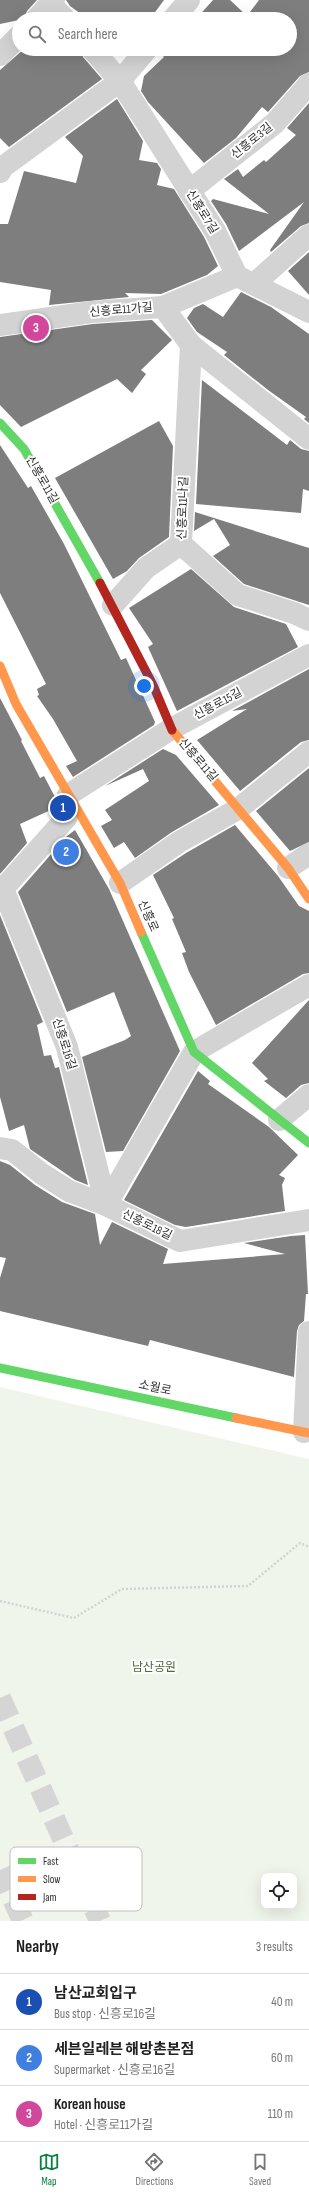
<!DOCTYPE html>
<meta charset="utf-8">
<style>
body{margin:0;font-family:"Sofia Sans Condensed","Noto Sans KR",sans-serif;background:#f6f6f6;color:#222}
.controls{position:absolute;right:12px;bottom:12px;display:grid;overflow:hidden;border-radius:8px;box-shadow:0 4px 16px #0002}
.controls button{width:36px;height:36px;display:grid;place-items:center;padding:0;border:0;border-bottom:1px solid #e0e0e0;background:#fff;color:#222;font:20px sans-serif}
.you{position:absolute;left:144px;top:686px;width:14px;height:14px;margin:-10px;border:3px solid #fff;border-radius:50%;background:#1a73e8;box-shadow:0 0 0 6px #1a73e833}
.badge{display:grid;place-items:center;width:26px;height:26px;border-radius:50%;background:#0b8043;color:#fff;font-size:13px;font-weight:700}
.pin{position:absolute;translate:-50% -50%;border:2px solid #fff;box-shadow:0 1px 4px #0006}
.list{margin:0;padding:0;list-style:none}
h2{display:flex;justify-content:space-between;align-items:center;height:52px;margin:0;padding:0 16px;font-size:17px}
h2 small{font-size:13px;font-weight:400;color:#767676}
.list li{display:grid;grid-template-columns:26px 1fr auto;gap:12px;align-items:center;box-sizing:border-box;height:56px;padding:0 16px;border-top:1px solid #e0e0e0}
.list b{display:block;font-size:15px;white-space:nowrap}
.list p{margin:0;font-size:13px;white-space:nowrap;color:#767676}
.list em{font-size:13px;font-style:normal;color:#767676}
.icon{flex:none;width:22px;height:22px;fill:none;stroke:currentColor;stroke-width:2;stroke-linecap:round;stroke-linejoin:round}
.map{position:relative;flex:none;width:309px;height:1921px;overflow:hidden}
.search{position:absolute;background:#fff;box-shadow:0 4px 16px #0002;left:12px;right:12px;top:12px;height:44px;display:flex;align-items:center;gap:10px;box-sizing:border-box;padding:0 14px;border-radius:22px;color:#767676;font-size:15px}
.sheet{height:220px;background:#fff}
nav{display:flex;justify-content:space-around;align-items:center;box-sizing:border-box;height:56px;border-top:1px solid #e0e0e0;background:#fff;font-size:11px;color:#767676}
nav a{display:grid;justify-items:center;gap:2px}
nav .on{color:#0b8043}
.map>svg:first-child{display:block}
.green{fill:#f0f5eb;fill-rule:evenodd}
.building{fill:#7e7e7e}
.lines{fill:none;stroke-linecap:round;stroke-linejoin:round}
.primary-tunnel{stroke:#d5d5d5;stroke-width:22;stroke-dasharray:22 11;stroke-linecap:butt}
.path{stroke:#d3d3d3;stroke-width:2.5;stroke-dasharray:2 2;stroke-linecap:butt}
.street{stroke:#d3d3d3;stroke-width:22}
.fast{stroke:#63d668;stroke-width:9}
.slow{stroke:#ff974d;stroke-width:9}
.jam{stroke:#b3261e;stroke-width:9}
.labels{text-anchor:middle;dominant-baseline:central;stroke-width:4;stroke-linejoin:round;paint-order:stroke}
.street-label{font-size:12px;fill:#2e2e2e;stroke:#fff}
.park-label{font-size:12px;fill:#4e6b3a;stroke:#fff}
.key{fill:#fff;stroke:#c0c0c0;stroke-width:1}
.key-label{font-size:11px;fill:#2e2e2e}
</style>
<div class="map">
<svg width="309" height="1921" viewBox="0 0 309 1921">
<rect width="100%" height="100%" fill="#fff"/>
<!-- green -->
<path class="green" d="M 0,1387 L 309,1459 L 309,1921 L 0,1921 ZM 264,1876 L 294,1876 L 294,1906 L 264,1906 Z"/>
<!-- building -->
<g class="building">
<polygon points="0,0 37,0 27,11 24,19 0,24"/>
<polygon points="66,0 164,0 150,19 88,19 70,6"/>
<polygon points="213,0 230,0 247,16 259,0 309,0 309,72 300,76 268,112 262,107 236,138 204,163 148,102 141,91 144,76 164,57 162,55 168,49 290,49 290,19 196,19"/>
<polygon points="24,49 80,49 83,57 102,79 9,147 0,138 0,70"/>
<polygon points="117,99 143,141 139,160 157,163 161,169 157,185 174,189 204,237 218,266 207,275 161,294 125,293 129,297 49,305 51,290 0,282 0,224 8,224 24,171 76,183 83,156 65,137"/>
<polygon points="309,103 309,223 301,226 271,252 270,250 304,202 239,251 226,224 211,201 213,199 269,214 224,179 238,169 243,177 264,160 266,162 296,135 287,128"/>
<polygon points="309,252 309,295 288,271"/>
<polygon points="241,292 271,307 309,334 309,423 304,419 306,417 268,390 224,355 227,352 197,332 187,318 194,308 203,304 223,317"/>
<polygon points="152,320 172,340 141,370 146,374 132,393 117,379 21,427 0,405 0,337 93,324"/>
<polygon points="202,380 287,445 290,440 301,449 309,451 309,491 303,489 301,513 196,504"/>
<polygon points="159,421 173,446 169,537 139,558 127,571 113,579 55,478"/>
<polygon points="0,445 28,488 31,486 64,544 121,660 126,658 155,722 154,725 73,777 66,766 77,761 53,719 37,696 39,695 37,689 46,684 0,593"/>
<polygon points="195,512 309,548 309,605 244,584 213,556 230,545 214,519 194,531"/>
<polygon points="191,569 234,607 286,624 298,647 177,711 148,647 153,644 129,608"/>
<polygon points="309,669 309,740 301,742 240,791 197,740 247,709 232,711"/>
<polygon points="0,698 22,740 21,741 40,778 44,776 55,797 55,808 20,824 27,843 0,874"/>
<polygon points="163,749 176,755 219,805 172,832 135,858 124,842 114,848 101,826 112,820 105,810 149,781 143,769 105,786"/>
<polygon points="309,768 309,842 290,851 256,811"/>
<polygon points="235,825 278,876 299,906 309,911 309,973 303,974 216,1025 189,972 182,953 186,952 172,919 174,918 153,875 186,853"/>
<polygon points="75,830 109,889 180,1051 123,1151 106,1152 82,1057 125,1040 131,1036 114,992 67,1012 18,892 67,836"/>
<polygon points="0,915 43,1022 37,1025 44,1056 51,1055 55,1068 59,1067 88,1185 75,1180 30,1149 24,1125 9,1131 0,1097"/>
<polygon points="309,1000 309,1083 301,1085 286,1098 264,1081 268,1079 252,1063"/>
<polygon points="198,1071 210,1081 208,1084 269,1127 298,1155 279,1175 285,1178 282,1185 285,1211 186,1227 175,1225 124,1200"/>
<polygon points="0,1161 10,1165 35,1185 62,1202 95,1214 100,1245 112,1222 168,1249 163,1264 285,1254 244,1243 291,1236 305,1235 308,1294 306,1294 304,1321 299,1325 297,1331 294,1377 150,1340 148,1346 0,1311 0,1278 6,1258 0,1257"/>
</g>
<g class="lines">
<!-- primary-tunnel -->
<g class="primary-tunnel">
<polyline points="0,1698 100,1921"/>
<polyline points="0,1870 23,1921"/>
</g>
<!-- path -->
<polyline class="path" points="0,1601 74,1618 122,1589 248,1586 300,1543 309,1547"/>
<!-- street -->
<g class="street">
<polyline points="50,0 51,4 65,19"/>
<polyline points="36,19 54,0"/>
<polyline points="173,19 189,0"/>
<polyline points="92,49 120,81 215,231 237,276 309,312"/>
<polyline points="0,55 19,36"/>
<polyline points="0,172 3,167 120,81 147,49"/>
<polyline points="189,191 275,123 309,84"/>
<polyline points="254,284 309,235"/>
<polyline points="163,307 191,345 309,439"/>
<polyline points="0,325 92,312 163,307 237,276"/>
<polyline points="191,345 181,544 238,595 294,613 309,620"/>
<polyline points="113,605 146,568 181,544"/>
<polyline points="288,868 309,854"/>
<polyline points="120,883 179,842 238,809 309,752"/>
<polyline points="0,889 3,889 67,817 68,795 171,729 309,655"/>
<polyline points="3,889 67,1047 106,1205"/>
<polyline points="279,1120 309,1095"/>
<polyline points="0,1148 12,1150 42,1174 69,1191 106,1205 180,1241 309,1220"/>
<polyline points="106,1205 194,1052 309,985"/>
<polyline points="304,1432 309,1332"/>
</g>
<!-- fast -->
<g class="fast">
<polyline points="0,423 24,449 100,583"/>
<polyline points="141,932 194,1052 309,1143"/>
<polyline points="0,1368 236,1418"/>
</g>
<!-- slow -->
<g class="slow">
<polyline points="0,666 16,704 120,883 141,932"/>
<polyline points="172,730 288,868 309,899"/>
<polyline points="236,1418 309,1433"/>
</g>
<!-- jam -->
<polyline class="jam" points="100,583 153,685 172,730"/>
</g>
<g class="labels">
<!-- street labels -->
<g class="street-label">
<text transform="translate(252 141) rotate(-39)">신흥로3길</text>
<text transform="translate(202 212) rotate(58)">신흥로7길</text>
<text transform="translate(121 310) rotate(-5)">신흥로11가길</text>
<text transform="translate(42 480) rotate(60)">신흥로11길</text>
<text transform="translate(183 508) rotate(-88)">신흥로11나길</text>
<text transform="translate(218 704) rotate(-28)">신흥로15길</text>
<text transform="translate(198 760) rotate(49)">신흥로11길</text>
<text transform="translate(148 916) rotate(66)">신흥로</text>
<text transform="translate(64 1044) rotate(72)">신흥로16길</text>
<text transform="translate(147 1225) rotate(26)">신흥로18길</text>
<text transform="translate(155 1388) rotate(12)">소월로</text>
</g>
<!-- park labels -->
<g class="park-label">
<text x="154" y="1667">남산공원</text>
</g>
</g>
<!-- legend -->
<rect x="10" y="1847" width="132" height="64" rx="6" class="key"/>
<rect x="18" y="1858" width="18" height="6" fill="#63d668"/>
<rect x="18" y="1876" width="18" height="6" fill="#ff974d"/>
<rect x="18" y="1894" width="18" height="6" fill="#b3261e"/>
<g class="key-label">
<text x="43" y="1865">Fast</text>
<text x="43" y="1883">Slow</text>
<text x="43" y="1901">Jam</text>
</g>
</svg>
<div class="controls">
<button><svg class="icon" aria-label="locate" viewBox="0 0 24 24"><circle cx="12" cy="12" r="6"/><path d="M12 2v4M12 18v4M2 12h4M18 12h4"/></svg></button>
</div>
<div class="you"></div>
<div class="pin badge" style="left:63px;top:808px;background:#1a4fb4">1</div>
<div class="pin badge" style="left:66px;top:852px;background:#3f7fe0">2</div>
<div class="pin badge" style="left:36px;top:328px;background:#d1479c">3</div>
<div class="search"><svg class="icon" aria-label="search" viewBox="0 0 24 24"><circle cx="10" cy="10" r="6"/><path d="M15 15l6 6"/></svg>Search here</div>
</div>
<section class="sheet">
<h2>Nearby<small>3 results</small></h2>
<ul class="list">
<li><span class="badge" style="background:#1a4fb4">1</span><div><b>남산교회입구</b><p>Bus stop · 신흥로16길</p></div><em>40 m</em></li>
<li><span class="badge" style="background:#3f7fe0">2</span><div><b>세븐일레븐 해방촌본점</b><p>Supermarket · 신흥로16길</p></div><em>60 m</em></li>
<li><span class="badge" style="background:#d1479c">3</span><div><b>Korean house</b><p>Hotel · 신흥로11가길</p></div><em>110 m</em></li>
</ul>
</section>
<nav>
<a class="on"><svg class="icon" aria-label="map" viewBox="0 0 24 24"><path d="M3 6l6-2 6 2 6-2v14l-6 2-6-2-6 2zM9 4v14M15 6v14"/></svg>Map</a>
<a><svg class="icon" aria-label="directions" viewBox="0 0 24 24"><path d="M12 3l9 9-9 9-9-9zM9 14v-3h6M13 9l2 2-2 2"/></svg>Directions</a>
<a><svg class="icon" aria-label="saved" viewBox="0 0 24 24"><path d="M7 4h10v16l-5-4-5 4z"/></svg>Saved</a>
</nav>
